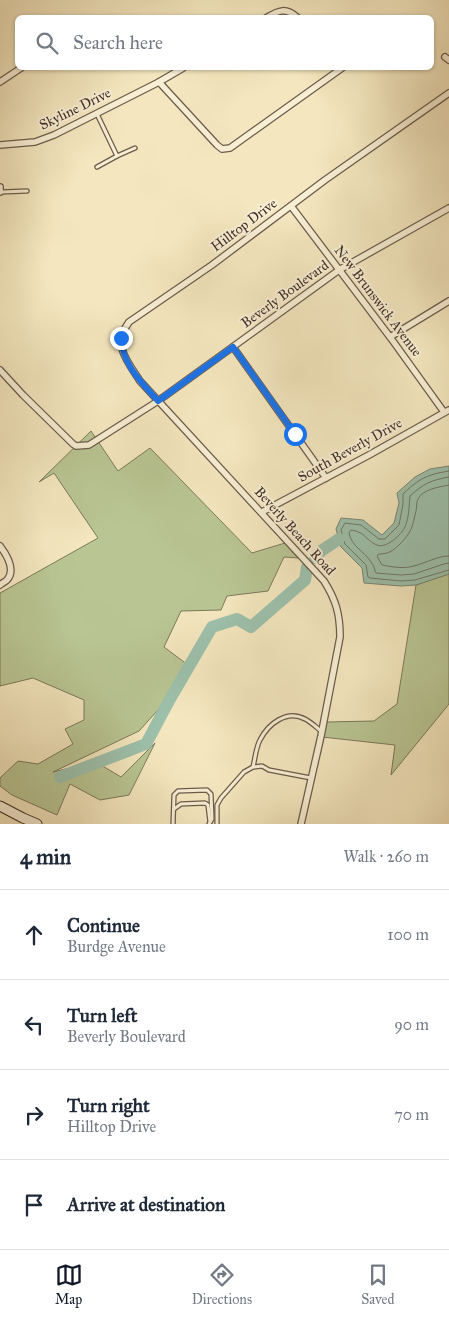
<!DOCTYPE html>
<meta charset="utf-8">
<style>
body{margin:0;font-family:"IM FELL Great Primer",serif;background:#f2f2f3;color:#1f2937}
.stop{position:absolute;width:15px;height:15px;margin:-11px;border:4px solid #1a73e8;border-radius:50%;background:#fff}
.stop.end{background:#1a73e8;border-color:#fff;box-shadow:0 1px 5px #0008}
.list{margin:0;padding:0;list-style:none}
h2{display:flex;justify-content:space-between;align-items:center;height:65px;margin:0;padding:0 20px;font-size:21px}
h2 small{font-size:16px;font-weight:400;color:#747a83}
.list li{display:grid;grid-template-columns:32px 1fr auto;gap:15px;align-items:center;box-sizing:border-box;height:90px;padding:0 20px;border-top:1px solid #e0e1e3}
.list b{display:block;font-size:19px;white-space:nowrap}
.list p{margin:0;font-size:16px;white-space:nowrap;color:#747a83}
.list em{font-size:16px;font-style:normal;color:#747a83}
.icon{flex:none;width:28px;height:28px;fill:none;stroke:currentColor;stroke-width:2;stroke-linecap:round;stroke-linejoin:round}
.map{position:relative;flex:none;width:449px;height:824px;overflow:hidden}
.search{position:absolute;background:#fff;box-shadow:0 1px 4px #0004;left:15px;right:15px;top:15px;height:55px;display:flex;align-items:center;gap:12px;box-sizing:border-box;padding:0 18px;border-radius:8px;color:#747a83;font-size:19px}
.sheet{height:425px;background:#fff}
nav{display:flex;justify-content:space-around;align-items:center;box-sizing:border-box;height:70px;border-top:1px solid #e0e1e3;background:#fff;font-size:14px;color:#747a83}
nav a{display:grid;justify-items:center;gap:2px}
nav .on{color:#111827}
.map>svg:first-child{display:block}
.green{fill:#b9c694;stroke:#7c7a5c}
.water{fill:#9dc1ac;stroke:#778676}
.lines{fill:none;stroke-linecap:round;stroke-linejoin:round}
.shore{stroke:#6e7768;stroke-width:1}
.river{stroke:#9dc1ac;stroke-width:12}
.service-casing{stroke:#6c5c4c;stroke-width:5.5}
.minor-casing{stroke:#6c5c4c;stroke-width:8}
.secondary-casing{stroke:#3e2d25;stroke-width:11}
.service{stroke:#f8efd5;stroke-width:3}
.minor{stroke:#f8efd5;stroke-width:5.5}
.secondary{stroke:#f8efd5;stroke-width:9}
.route{stroke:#1a73e8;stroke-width:6}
.labels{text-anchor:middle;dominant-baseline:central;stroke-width:4;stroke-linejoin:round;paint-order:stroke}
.street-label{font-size:14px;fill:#3e2d25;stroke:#f8efd5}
</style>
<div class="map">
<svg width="449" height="824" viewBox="0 0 449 824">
<rect width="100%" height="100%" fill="#f4e7bf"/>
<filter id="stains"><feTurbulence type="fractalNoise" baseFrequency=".004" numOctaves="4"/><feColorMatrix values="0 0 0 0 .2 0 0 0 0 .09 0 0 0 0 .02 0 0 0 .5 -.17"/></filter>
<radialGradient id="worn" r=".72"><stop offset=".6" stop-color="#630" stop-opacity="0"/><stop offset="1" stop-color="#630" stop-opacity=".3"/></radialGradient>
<!-- green -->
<g class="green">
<polygon points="91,431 118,471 150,448 252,553 285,543 298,558 284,557 268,591 227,596 221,610 181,611 164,647 188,665 158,710 139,731 53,772 96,762 121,777 155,743 129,795 100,800 70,784 57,815 12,795 0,786 0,778 18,761 38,764 73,744 65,729 84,720 84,700 33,678 0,686 0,593 98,538 54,473 39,482"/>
<polygon points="449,574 449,704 391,775 395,745 322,737 326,722 374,721 397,704 416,585"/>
</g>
<!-- water -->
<polygon class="water" points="449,466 449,574 416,585 401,586 364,583 362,568 341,547 336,529 341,518 363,520 382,535 394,523 399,503 397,493 415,477 430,469"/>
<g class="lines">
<!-- shore -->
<g class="shore">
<path d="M 449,471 C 426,475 420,478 403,494 L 403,504 L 399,525 L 385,539 L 379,539 L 361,525 L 345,523 L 341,530 L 345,544 L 366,565 L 368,577 L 370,578 L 401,581 L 415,580 L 449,570"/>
<path d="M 449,477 C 431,480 423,484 410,496 C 409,506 409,518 405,527 C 401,535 386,549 377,545 C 366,541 366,532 351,530 L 349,533 C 352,547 363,550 371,562 C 374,565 374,569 376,573 L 401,575 L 414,574 L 444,564 L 449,563"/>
<path d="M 449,485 C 439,487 423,489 418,499 C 416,502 417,508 416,511 C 412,528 412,532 399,545 C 393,551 388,554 379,554 L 377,556 L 382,565 C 392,567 404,569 414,566 C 426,563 437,556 449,556"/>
</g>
<!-- river -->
<g class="river">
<polyline points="315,558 321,551 339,539"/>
<polyline points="60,777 146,744 170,699 212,627 237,619 251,627 305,580 307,567"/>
</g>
<!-- service casing -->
<g class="service-casing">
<g id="service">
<polyline points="97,114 117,156 97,167"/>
<polyline points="117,156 135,148"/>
<polyline points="1,192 27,191"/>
<path d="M 253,767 C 255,759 256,747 260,740 C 268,724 287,709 305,719 C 311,722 316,727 321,731"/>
<polyline points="174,809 181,804 205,803 208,805 210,822"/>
<polyline points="173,824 174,795 178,791 207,790 211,794 212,819 209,824"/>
<polyline points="217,824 217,805 221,798 244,772 253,767 262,766 269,770 311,778"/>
</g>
</g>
<!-- minor casing -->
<g class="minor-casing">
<g id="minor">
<path d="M 266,18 C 279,10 286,7 298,18"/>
<polyline points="445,57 449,60"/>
<polyline points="0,82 21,68"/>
<polyline points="159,82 217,145 222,149 230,148 342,68"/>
<polyline points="0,145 35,142 54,135 159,82 183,68"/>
<polyline points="0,187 0,192"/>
<polyline points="291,206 390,337 444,412"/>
<polyline points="390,337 449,301"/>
<polyline points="233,347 326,478"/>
<polyline points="0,370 23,395 73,444 76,446 89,445 158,401 339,270 449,208"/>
<polyline points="262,512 369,455 449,410"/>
<path d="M 0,546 C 6,554 16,570 7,580 C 5,582 2,583 0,585"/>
<path d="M 301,824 L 321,736 L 340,637 C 340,614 336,600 324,581 L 140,381 C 127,361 112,345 129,322 L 212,265 L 325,180 L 449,93"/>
</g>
</g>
<!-- secondary casing -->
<g class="secondary-casing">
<polyline id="secondary" points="0,806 23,818 37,824"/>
</g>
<!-- service -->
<use href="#service" class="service"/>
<!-- minor -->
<use href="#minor" class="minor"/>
<!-- secondary -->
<use href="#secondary" class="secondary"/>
</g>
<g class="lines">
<!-- route -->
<path class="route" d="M 121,338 C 122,364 142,383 158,401 L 233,347 L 295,434"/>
</g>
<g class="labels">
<!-- street labels -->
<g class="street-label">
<text transform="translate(75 109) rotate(-26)">Skyline Drive</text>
<text transform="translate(244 225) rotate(-37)">Hilltop Drive</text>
<text transform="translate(285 294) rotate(-36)">Beverly Boulevard</text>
<text transform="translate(378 301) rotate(53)">New Brunswick Avenue</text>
<text transform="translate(350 450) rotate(-29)">South Beverly Drive</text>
<text transform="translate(295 531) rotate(48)">Beverly Beach Road</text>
</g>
</g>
<rect width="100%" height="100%" filter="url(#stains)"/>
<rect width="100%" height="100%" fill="url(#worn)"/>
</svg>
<div class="stop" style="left:295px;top:434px"></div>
<div class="stop end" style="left:121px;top:338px"></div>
<div class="search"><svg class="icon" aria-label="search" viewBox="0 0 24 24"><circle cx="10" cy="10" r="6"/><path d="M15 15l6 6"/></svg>Search here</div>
</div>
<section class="sheet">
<h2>4 min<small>Walk · 260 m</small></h2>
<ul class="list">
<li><svg class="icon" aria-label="ahead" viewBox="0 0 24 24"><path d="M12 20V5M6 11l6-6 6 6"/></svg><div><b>Continue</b><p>Burdge Avenue</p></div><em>100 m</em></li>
<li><svg class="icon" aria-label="left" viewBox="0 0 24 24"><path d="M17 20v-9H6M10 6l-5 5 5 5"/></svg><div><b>Turn left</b><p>Beverly Boulevard</p></div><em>90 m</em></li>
<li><svg class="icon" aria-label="right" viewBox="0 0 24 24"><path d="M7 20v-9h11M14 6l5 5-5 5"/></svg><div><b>Turn right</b><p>Hilltop Drive</p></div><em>70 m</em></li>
<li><svg class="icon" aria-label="arrive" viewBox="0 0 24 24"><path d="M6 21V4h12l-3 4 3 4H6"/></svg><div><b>Arrive at destination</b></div></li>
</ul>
</section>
<nav>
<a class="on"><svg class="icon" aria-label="map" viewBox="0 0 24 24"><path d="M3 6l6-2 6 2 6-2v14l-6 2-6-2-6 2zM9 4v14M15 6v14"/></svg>Map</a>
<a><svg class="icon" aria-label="directions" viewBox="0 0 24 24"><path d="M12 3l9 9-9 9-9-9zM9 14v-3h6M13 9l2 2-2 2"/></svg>Directions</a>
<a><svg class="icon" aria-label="saved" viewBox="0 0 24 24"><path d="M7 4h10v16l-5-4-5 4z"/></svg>Saved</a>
</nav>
